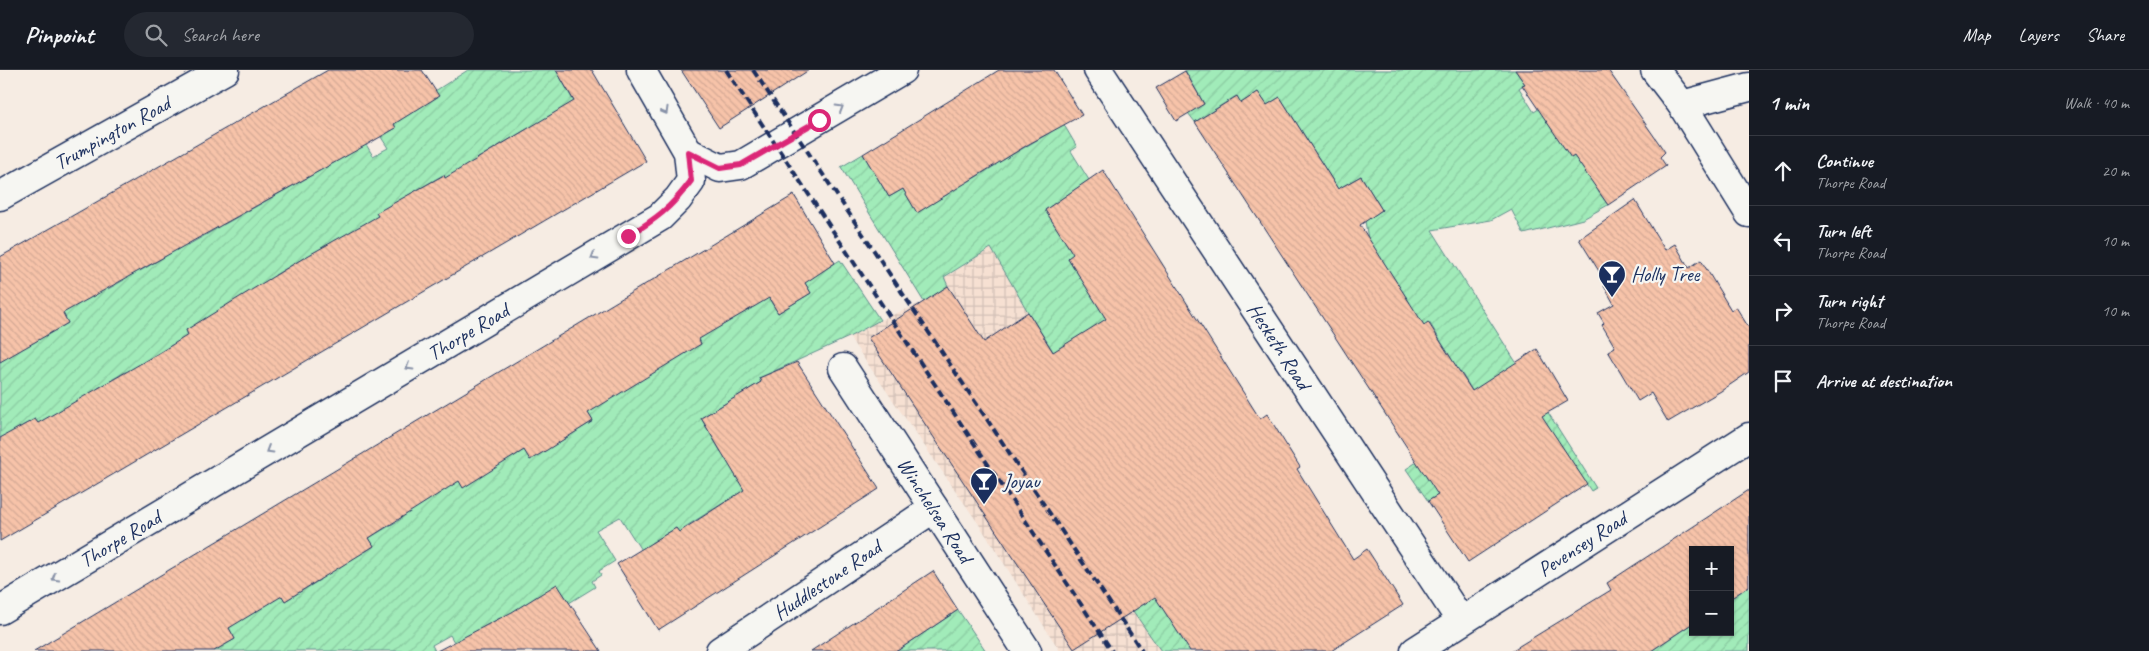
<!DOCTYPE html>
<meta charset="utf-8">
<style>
body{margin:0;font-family:Caveat,sans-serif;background:#242831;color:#f1f3f6}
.controls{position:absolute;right:15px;bottom:15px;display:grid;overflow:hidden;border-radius:0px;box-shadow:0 1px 4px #0004}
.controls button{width:45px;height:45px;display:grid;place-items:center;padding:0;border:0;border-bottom:1px solid #363941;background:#171b24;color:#f1f3f6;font:25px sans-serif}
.stop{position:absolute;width:15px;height:15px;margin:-11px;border:4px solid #db2777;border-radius:50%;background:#fff}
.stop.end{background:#db2777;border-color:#fff;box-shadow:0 1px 5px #0008}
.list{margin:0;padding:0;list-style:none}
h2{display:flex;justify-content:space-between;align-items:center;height:65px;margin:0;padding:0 20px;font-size:21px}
h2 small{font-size:16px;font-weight:400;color:#9ea1a6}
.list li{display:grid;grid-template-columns:32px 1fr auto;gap:15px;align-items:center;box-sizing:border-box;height:70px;padding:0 20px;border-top:1px solid #363941}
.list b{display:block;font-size:19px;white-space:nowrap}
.list p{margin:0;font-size:16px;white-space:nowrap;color:#9ea1a6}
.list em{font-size:16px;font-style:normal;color:#9ea1a6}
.icon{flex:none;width:28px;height:28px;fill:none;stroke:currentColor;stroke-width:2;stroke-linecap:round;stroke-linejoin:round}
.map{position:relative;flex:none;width:1749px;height:581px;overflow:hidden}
header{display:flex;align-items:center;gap:30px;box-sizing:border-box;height:70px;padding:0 25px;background:#171b24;border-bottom:1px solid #363941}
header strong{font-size:24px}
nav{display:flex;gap:28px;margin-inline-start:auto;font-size:18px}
.search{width:350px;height:45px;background:#242831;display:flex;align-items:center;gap:12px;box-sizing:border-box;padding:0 18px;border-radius:28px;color:#9ea1a6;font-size:19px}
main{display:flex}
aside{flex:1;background:#171b24}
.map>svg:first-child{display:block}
.industrial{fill:url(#industrial-grid)}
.garden{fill:url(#garden-furrows);stroke:#5e8d8c}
.building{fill:url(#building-back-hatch);stroke:#1b2f5e}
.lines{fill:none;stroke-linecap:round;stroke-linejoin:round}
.street-casing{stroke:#1b2f5e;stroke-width:31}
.secondary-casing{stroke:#1b2f5e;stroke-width:31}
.street{stroke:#f6f6f2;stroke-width:28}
.secondary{stroke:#f6f6f2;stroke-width:28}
.rail{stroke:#1b2f5e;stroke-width:4;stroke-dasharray:8 4;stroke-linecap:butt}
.oneway{stroke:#8892a8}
.route{stroke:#db2777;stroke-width:6}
.labels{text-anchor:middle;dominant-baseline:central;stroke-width:4.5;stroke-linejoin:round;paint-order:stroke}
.street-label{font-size:21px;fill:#1b2f5e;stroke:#f6f6f2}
.poi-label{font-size:21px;fill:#1b2f5e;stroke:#f6f6f2;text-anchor:start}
</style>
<header>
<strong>Pinpoint</strong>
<div class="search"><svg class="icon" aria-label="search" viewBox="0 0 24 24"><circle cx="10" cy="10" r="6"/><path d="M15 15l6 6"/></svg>Search here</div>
<nav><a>Map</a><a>Layers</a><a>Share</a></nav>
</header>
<main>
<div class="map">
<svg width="1749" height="581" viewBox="0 0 1749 581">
<defs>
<pattern id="industrial-grid" width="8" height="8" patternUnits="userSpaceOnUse" patternTransform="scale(1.25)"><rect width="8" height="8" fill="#f6e0d2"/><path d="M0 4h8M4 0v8" fill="none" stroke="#d2c0b7"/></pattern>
<pattern id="garden-furrows" width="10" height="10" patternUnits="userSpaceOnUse" patternTransform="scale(1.25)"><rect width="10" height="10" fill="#a1ebb9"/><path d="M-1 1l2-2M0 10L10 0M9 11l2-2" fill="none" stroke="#8acaa1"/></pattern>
<pattern id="building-back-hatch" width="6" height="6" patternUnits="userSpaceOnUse" patternTransform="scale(1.25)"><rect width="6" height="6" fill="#f7c3a9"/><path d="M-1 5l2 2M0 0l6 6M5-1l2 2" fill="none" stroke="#d3a894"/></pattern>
</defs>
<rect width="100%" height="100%" fill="#f6ece3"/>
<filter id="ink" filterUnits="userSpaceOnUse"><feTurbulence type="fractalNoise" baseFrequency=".02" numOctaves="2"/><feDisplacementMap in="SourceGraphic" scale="10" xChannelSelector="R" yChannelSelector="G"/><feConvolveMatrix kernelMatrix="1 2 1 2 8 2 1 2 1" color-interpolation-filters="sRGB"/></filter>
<g filter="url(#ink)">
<!-- industrial -->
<polygon class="industrial" points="991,178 1028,242 1134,541 1161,581 1060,581 980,456 849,267 880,250 924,232 944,208"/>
<!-- garden -->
<g class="garden">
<polygon points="468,0 556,0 577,37 527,59 478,88 453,120 443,105 400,130 382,152 302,189 275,205 295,240 201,252 186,260 195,276 172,275 143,292 149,301 125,302 98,318 114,346 45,365 35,349 22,356 31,372 0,393 0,275 7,287 40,269 20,232 55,261 68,253 58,235 105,214 108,219 124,210 116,196 123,171 140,201 166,186 150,158 171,146 188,175 216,159 200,131 223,155 337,91 349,46 373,86 388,78 381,67 396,58 388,43 402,48 438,26 435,21"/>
<polygon points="1185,0 1515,0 1525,14 1519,18 1534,42 1548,33 1571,88 1590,76 1614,110 1598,121 1608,135 1583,149 1524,164 1511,139 1491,150 1432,160 1596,418 1591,421 1560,374 1444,421 1428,431 1406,399 1488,346 1460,301 1426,323 1451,288 1429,252 1393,275 1379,253 1410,233 1368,169 1365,151 1382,140 1361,106 1338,119 1280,27 1267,35 1258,22 1241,33 1236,26 1195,52 1188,43 1204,34"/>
<polygon points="1050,31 1077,77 1071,81 1089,110 1045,140 1074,184 1068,188 1081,209 1106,195 1190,581 1161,581 1133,541 1148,430 1028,242 991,178 944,207 948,216 924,232 841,97 863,84 889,127 903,119 917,142 948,124 933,100 966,113 996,95 982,72 989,68 1003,90 1049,63"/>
<polygon points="788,185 821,202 840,190 880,250 849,267 759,308 761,312 701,348 721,382 780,345 746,419 738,452 725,432 685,457 699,479 692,483 676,458 651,473 658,507 620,447 596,460 615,491 599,501 601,505 592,511 595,517 569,533 557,514 512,572 500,548 483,557 459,581 450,565 432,575 435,581 214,581 235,569 222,546 264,496 285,531 320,510 300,476 345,450 365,482 374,476 369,468 401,449 388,427 447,391 463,417 509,382 513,387 524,380 531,389 593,351 586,340 701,274 686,247 706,236 719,257 768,227 778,243 811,223"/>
<polygon points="1749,516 1749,581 1651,581 1693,553 1693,562 1730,562 1730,529"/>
<polygon points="958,540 986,581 897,581"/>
</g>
<!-- building -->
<g class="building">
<polygon points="328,0 422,0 439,26 394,54 396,58 368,74 63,243 68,253 0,292 0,187"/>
<polygon points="556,0 592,0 646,91 0,471 0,368 35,349 38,353 159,283 188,265 186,260 302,189 378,146 376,143 444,105 445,108 574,31"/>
<polygon points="681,0 809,0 719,58"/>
<polygon points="999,0 1054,0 1082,45 1029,74 917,143 903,119 889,127 863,84"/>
<polygon points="1515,0 1608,0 1665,82 1660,87 1666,96 1608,135 1574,86 1571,88 1522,15 1525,14"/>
<polygon points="1185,1 1204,34 1176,51 1156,18"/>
<polygon points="1258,22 1267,35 1280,27 1338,119 1361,106 1382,140 1360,155 1424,255 1428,252 1472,321 1537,279 1568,331 1542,346 1587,414 1468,492 1428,431 1438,425 1195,52 1237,26 1241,33"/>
<polygon points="1103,100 1260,349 1267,344 1300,397 1297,399 1353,489 1367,479 1403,535 1331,581 1190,581 1155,527 1074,579 868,268 948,216 984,272 1028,242 1053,282 1106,249 1068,188 1073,184 1045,140"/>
<polygon points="794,125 835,193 805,213 811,223 778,243 769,228 699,269 701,274 588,343 593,351 547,380 530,390 524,380 463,418 459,411 369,468 374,476 285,531 282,526 229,558 235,569 214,581 34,581"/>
<polygon points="1635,130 1665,180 1675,174 1689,198 1701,190 1731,240 1736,237 1749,258 1749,302 1721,321 1668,352 1651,323 1638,331 1608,281 1615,277 1602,255 1604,253 1598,243 1614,234 1604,216 1607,214 1579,169"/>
<polygon points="797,292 879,419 658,560 617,494 676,458 679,462 744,420 701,348 761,312 759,308"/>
<polygon points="1749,420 1749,516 1730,529 1730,480 1693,480 1693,553 1651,581 1511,581 1611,520 1607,513"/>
<polygon points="933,501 958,540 897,581 811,581"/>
<polygon points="557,514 601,581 437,581 512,542"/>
</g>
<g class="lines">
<!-- street casing -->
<g class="street-casing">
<g id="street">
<polyline points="1098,0 1461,551"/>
<polyline points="1682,35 1749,17"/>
<polyline points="688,82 720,98 741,95 902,0"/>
<polyline points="0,126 225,0"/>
<polyline points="843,298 1027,581"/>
<polyline points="0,540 660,147 678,129 691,111 688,82 641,0"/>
<polyline points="720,581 934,438"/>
<polyline points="1415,581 1749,367"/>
</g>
</g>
<!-- secondary casing -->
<g class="secondary-casing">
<polyline id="secondary" points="1655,0 1682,35 1749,143"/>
</g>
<!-- street -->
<use href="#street" class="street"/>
<!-- secondary -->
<use href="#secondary" class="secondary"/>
<!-- rail -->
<g class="rail">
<polyline points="726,0 1112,581"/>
<polyline points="753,0 1142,581"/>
</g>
</g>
<!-- one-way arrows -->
<defs><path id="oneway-chevron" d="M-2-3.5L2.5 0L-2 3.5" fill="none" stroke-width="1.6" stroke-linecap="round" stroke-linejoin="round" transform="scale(1.25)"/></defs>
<g class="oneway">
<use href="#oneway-chevron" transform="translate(840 38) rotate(-31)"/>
<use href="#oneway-chevron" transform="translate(665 41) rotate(60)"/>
<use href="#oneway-chevron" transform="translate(594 187) rotate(149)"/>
<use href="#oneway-chevron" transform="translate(409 297) rotate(149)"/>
<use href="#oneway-chevron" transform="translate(269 380) rotate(149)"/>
<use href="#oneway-chevron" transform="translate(55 508) rotate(149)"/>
</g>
</g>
<g class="lines" filter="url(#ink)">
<!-- route -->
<path class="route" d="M 628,166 C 656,149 671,138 691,111 L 688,82 L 720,98 L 741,95 L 819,50"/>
</g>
<!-- icons -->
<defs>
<g id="bar-pin" transform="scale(1.4375)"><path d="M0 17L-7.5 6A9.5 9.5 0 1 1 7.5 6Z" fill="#1b2f5e" stroke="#f6f6f2"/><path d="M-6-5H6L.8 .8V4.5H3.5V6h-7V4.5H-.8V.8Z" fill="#fff"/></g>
</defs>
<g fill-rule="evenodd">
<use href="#bar-pin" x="1612" y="204"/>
<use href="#bar-pin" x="984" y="411"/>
</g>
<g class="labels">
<!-- street labels -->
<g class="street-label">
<text transform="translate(112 63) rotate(-29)">Trumpington Road</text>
<text transform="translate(468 262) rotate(-31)">Thorpe Road</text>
<text transform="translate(1279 276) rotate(57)">Hesketh Road</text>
<text transform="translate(935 440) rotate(57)">Winchelsea Road</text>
<text transform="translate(120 469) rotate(-31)">Thorpe Road</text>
<text transform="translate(1582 474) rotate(-33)">Pevensey Road</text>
<text transform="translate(827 510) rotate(-34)">Huddlestone Road</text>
</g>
<!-- poi labels -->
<g class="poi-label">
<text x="1631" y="204">Holly Tree</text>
<text x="1003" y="411">Joyau</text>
</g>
</g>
</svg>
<div class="controls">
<button>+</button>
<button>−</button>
</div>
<div class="stop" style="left:819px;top:50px"></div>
<div class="stop end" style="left:628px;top:166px"></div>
</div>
<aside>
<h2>1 min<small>Walk · 40 m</small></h2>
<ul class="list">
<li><svg class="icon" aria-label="ahead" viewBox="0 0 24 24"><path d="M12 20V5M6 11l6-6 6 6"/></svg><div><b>Continue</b><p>Thorpe Road</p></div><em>20 m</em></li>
<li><svg class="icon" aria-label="left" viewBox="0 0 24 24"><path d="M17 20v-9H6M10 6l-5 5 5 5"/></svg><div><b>Turn left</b><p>Thorpe Road</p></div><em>10 m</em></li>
<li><svg class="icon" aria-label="right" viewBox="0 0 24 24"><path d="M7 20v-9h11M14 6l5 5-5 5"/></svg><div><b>Turn right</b><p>Thorpe Road</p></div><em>10 m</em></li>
<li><svg class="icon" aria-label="arrive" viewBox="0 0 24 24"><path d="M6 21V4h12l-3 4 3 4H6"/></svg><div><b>Arrive at destination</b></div></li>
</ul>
</aside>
</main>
